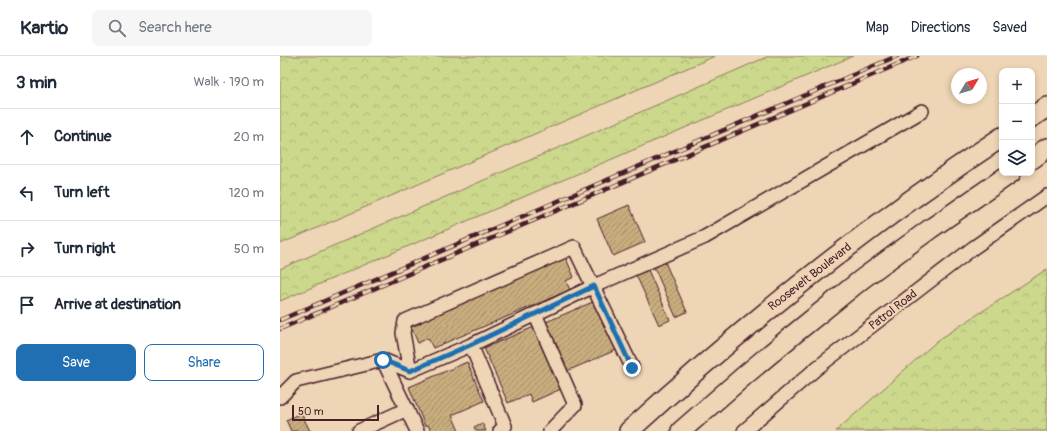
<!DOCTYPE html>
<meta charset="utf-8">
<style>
body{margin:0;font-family:Pangolin,sans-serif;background:#f6f6f7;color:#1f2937}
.controls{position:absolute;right:12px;top:12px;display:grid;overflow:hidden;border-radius:8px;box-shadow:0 2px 6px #0003}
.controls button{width:36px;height:36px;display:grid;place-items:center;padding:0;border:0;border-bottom:1px solid #e0e1e3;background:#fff;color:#1f2937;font:20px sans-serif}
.compass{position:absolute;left:671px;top:12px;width:36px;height:36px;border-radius:50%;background:#fff;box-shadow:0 2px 6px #0003;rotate:52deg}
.scale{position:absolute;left:12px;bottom:10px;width:87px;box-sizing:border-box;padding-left:4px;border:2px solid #4a1f2b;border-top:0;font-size:11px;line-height:14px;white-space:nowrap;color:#4a1f2b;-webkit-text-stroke:3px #edd5b5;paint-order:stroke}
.stop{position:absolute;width:12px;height:12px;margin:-9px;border:3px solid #1f6fb2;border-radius:50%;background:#fff}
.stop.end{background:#1f6fb2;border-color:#fff;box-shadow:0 1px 4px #0008}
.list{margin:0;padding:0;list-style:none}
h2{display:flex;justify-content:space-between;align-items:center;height:52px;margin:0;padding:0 16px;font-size:17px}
h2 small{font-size:13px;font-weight:400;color:#747a83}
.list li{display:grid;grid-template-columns:26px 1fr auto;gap:12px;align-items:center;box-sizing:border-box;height:56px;padding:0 16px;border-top:1px solid #e0e1e3}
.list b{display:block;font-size:15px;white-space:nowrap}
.list em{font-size:13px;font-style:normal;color:#747a83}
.actions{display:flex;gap:8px;padding:12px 16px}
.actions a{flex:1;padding:9px 0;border:1px solid #1f6fb2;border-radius:8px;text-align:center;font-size:14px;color:#1f6fb2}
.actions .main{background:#1f6fb2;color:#fff}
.icon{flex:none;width:22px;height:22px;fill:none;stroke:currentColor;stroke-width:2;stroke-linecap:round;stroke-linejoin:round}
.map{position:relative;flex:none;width:767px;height:375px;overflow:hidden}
header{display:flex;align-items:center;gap:24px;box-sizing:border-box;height:56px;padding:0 20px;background:#fff;border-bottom:1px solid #e0e1e3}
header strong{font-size:19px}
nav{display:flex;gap:22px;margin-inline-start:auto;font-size:14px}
.search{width:280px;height:36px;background:#f6f6f7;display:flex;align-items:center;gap:10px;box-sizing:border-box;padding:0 14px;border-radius:8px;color:#747a83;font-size:15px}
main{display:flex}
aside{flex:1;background:#fff}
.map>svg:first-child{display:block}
.forest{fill:url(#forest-crowns);stroke:#8b7c5c}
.building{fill:url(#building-hatch);stroke:#4a1f2b}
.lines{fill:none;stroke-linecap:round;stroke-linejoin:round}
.minor-casing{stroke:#4a1f2b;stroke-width:16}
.highway-casing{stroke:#4a1f2b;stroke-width:22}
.minor{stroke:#edd5b5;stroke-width:13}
.highway{stroke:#edd5b5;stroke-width:19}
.rail-casing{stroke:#4a1f2b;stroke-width:4.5}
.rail{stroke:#edd5b5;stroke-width:3;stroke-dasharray:9;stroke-linecap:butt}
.route{stroke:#1f6fb2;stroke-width:5}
.labels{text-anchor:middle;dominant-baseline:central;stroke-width:4;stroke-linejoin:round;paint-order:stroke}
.street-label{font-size:12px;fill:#4a1f2b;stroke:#edd5b5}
</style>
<header>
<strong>Kartio</strong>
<div class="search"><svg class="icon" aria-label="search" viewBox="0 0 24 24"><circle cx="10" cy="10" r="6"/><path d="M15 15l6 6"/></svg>Search here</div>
<nav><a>Map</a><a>Directions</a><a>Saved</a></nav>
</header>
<main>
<aside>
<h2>3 min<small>Walk · 190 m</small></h2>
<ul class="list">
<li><svg class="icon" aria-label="ahead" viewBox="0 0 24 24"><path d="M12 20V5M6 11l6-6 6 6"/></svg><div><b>Continue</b></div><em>20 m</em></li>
<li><svg class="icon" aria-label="left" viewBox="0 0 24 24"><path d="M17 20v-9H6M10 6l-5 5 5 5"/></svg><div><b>Turn left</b></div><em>120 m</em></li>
<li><svg class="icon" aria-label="right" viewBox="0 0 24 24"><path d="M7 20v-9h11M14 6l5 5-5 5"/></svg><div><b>Turn right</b></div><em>50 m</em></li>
<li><svg class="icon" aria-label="arrive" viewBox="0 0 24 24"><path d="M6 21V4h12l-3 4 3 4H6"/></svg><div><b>Arrive at destination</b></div></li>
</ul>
<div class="actions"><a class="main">Save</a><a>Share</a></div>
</aside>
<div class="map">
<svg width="767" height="375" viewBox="0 0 767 375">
<defs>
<pattern id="forest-crowns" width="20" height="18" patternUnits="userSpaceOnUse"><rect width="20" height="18" fill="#ccd88c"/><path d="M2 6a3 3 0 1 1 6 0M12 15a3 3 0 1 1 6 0" fill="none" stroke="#b1b979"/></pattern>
<pattern id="building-hatch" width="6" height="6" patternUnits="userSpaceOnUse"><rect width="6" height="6" fill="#c8ae7e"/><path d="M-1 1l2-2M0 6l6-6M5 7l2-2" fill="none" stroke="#a48d67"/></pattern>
</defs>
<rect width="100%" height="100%" fill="#edd5b5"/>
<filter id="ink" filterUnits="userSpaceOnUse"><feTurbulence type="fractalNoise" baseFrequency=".025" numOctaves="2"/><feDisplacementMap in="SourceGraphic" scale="8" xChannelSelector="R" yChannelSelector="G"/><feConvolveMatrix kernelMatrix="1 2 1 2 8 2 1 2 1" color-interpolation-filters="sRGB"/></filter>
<g filter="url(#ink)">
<!-- forest -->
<g class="forest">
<polygon points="0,0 435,0 0,188"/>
<polygon points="489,0 573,0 0,245 0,213"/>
<polygon points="767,213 767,375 556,375 657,285"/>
</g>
<!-- building -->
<g class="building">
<polygon points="349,149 365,186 333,200 317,163"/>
<polygon points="285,200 294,221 286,225 290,234 153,292 148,282 138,287 131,271 141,267 139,263"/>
<polygon points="385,206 407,256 396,261 374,211"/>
<polygon points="368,214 390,264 379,269 356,219"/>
<polygon points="315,245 336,294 287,315 266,266"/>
<polygon points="254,271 281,333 252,346 249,338 228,347 204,292"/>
<polygon points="187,306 204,345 172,359 179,375 151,375 148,369 145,370 129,331"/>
<polygon points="21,357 30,375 11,375 6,364"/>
<polygon points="202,367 206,375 196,375 194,371"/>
</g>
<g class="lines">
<!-- minor casing -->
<g class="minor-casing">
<g id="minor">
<polyline points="255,258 295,349 270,375"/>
<polyline points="103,304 137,375"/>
<polyline points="130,315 123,277 125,265 294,191 352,311"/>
<polyline points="0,341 16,325 103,304 130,315 191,289"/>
<polyline points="79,375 127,353"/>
<polyline points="220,375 225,370 191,289 314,230 425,181 642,55"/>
<polyline points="464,375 538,311 693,192 767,140"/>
</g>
</g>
<!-- highway casing -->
<g class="highway-casing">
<g id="highway">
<polyline points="752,61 767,51"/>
<polyline points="752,103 767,92"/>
<path d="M 349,375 C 466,268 590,168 722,81"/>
<polyline points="401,375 464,320 514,278 582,223 650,173 731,117"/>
</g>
</g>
<!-- minor -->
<use href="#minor" class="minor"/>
<!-- highway -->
<use href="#highway" class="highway"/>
<!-- rail casing -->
<g class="rail-casing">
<g id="rail">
<polyline points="0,264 617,0"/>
<polyline points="0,273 637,0"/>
</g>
</g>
<!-- rail -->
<use href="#rail" class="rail"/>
</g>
</g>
<g class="lines" filter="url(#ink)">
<!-- route -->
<polyline class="route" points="103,304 130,315 190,289 314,230 352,312"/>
</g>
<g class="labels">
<!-- street labels -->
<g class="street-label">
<text transform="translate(530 221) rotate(-38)">Roosevelt Boulevard</text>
<text transform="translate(613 254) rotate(-38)">Patrol Road</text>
</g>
</g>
</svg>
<div class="controls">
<button>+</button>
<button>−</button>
<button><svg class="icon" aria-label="layers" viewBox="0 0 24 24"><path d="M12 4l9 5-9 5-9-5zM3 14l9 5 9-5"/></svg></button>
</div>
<svg class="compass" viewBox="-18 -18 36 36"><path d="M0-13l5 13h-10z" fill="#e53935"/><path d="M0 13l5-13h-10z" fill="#747a83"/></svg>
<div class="scale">50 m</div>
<div class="stop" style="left:103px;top:304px"></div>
<div class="stop end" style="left:352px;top:312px"></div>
</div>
</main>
